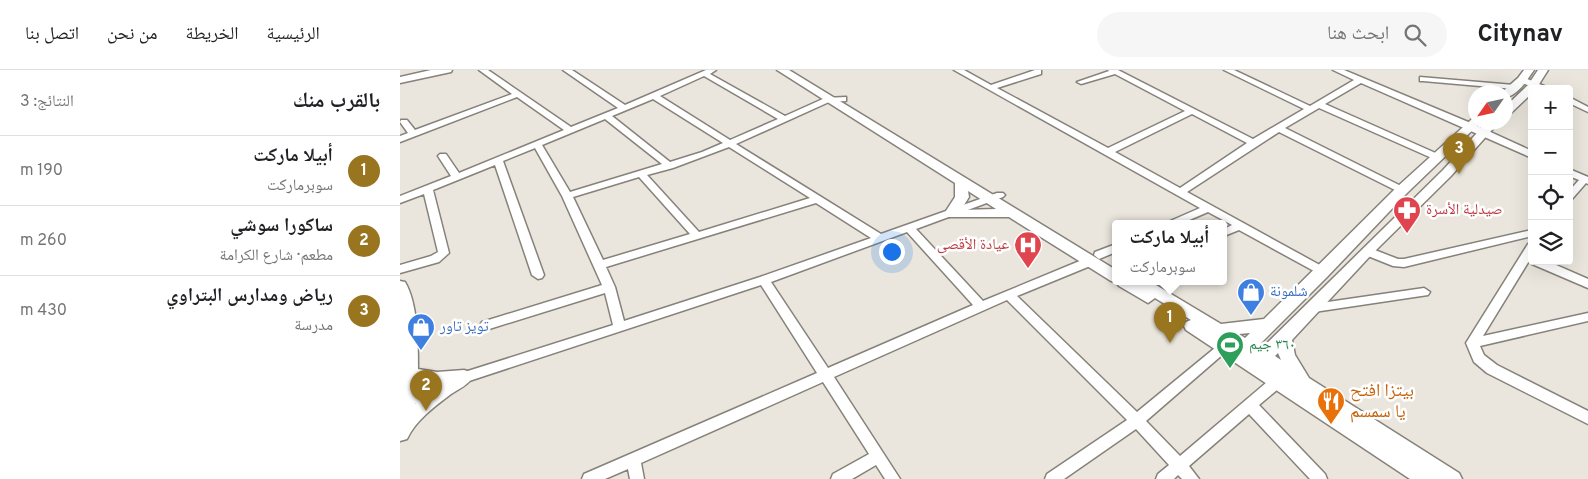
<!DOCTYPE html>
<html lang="ar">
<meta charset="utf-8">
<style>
body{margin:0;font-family:Overpass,"Noto Naskh Arabic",sans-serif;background:#f6f6f6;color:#202124;direction:rtl}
.controls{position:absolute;right:15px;top:15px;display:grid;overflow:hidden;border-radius:5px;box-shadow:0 5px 20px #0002}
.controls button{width:45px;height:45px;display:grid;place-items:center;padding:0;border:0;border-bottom:1px solid #e0e0e0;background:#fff;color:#202124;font:25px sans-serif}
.compass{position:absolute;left:1068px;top:15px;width:45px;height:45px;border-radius:50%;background:#fff;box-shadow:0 5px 20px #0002;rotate:236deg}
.you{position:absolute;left:491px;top:181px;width:18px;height:18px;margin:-12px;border:4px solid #fff;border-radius:50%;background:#1a73e8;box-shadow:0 0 0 8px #1a73e833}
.badge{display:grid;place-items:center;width:32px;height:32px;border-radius:50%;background:#9a7520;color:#fff;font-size:16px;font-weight:700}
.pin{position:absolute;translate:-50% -41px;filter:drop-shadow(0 1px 2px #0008)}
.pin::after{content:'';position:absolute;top:26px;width:18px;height:15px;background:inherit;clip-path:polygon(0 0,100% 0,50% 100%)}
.popup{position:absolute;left:712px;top:150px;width:115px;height:65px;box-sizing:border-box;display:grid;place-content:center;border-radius:5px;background:#fff;filter:drop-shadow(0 1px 4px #0005);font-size:16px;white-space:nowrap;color:#757577}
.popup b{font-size:19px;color:#202124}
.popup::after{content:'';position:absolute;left:50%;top:100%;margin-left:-10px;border:10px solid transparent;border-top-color:#fff}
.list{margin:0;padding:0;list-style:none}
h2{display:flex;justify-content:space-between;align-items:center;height:65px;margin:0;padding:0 20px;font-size:21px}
h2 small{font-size:16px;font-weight:400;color:#757577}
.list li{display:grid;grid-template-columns:32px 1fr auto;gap:15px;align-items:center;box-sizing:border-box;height:70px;padding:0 20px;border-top:1px solid #e0e0e0}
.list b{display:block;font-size:19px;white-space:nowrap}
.list p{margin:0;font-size:16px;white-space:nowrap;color:#757577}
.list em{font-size:16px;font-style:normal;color:#757577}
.icon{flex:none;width:28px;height:28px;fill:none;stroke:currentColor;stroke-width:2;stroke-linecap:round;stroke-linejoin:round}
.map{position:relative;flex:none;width:1188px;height:409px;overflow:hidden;direction:ltr}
header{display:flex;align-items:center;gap:30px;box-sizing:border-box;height:70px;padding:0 25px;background:#fff;border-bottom:1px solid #e0e0e0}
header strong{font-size:24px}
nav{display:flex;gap:28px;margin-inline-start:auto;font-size:18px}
.search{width:350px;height:45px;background:#f6f6f6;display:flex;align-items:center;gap:12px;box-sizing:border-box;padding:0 18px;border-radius:28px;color:#757577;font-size:19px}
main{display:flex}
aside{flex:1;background:#fff}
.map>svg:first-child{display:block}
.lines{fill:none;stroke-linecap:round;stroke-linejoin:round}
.minor-casing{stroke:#86827a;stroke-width:3}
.tertiary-casing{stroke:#86827a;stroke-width:3}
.secondary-casing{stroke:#86827a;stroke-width:3}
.minor{fill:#fff;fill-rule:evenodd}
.tertiary{fill:#fff;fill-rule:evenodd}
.secondary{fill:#fff;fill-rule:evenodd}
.labels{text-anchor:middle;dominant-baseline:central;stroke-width:5;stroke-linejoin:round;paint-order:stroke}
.health-label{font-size:15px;fill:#be3a42;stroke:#fff;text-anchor:start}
.shop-label{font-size:15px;fill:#366cbe;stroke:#fff;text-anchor:start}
.leisure-label{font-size:15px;fill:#27864d;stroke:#fff;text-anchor:start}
.near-food-label{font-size:18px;fill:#c56008;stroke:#fff;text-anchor:start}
</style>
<header>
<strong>Citynav</strong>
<div class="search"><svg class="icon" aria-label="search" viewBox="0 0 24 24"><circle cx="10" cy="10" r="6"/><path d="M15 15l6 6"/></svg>ابحث هنا</div>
<nav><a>الرئيسية</a><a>الخريطة</a><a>من نحن</a><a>اتصل بنا</a></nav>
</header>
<main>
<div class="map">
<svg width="1188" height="409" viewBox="0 0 1188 409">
<rect width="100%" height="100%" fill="#eae6dd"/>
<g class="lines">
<!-- minor casing -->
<g class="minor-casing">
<g id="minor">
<path d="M 79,0 L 88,0 L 171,57 L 218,38 L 163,0 L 172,0 L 225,35 L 306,0 L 316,0 L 310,4 L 385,46 L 425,28 L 446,27 L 446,31 L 429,32 L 336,74 L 481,164 L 597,123 L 603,123 L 605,125 L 603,127 L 516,159 L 583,231 L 687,188 L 695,188 L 697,191 L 695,194 L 617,226 L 737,342 L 821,273 L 825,271 L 829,273 L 831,276 L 829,279 L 746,351 L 780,386 L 873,307 L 878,306 L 883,307 L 885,311 L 883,315 L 859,335 L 925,404 L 927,409 L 910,409 L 849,344 L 789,396 L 799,409 L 782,409 L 778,405 L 774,409 L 756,409 L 758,404 L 769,395 L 736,359 L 664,409 L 645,409 L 647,404 L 727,350 L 607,230 L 434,307 L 500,409 L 485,409 L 476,395 L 452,409 L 431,409 L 433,404 L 469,384 L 423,312 L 241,393 L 244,409 L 230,409 L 228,399 L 205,409 L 182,409 L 184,404 L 417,303 L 361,215 L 57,315 L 52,314 L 50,310 L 52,306 L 213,255 L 205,223 L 86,260 L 82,258 L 80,255 L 82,252 L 202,215 L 162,126 L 135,78 L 103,91 L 144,205 L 142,208 L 138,209 L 132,205 L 95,95 L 33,120 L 49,183 L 39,192 L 0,203 L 0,195 L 31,186 L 38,182 L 24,124 L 0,133 L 0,126 L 51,106 L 38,86 L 40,84 L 46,84 L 59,103 L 164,60 L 117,27 L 0,72 L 0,66 L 8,63 L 0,52 L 1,50 L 7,50 L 15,60 L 112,24 ZM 304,6 L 378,49 L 330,70 L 260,26 ZM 253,29 L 323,73 L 302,82 L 270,92 L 212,46 ZM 205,49 L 262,94 L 170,122 L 142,75 ZM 329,77 L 410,128 L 299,162 L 247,105 L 273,98 ZM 239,107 L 290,164 L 203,190 L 173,127 ZM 416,133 L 471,168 L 360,207 L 224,251 L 215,217 L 206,197 ZM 507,162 L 573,235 L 428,298 L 371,212 Z"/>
<path d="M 554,0 L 564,0 L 591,15 L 635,0 L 641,0 L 641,4 L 597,18 L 708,78 L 785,41 L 715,4 L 681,14 L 677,12 L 709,1 L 708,0 L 718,0 L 853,69 L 904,39 L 824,0 L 834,0 L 910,36 L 954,10 L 933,0 L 944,0 L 1073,54 L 1132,81 L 1132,88 L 961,13 L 925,34 L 1040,85 L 1040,89 L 1034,89 L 919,38 L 885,58 L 1005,118 L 1007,120 L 1005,122 L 999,122 L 879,62 L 787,122 L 927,199 L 929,202 L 927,205 L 923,206 L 839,160 L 824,166 L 824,159 L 832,155 L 808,142 L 780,154 L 767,154 L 768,152 L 800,138 ZM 792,44 L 847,73 L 780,118 L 715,82 Z"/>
<polygon points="1020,7 1114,15 1118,17 1114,19 1023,11 1020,11"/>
<polygon points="1119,8 1125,8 1151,19 1139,19 1119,12"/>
<polygon points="1169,27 1188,37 1188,42 1169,33"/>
<polygon points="1169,99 1188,107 1188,114 1186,113 1172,129 1169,130 1169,121 1179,110 1169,106"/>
<polygon points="1132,160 1132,166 1004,197 993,196 963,184 962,181 967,177 998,189 1004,189"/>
<polygon points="1132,173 1132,186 1083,266 1188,243 1188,251 1080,276 1084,285 1097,295 1188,341 1188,354 1087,303 1074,292 1066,273 1128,174"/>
<polygon points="716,174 716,182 699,189 694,185 695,182"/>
<polygon points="1132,189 1132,191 1147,191 1188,209 1188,218 1132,194 1130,191"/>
<polygon points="1024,218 1030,222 1028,225 914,242 910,241 908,238 910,235 914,234"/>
<polygon points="43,311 48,312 50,316 48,320 0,340 0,328"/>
</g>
</g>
<!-- tertiary casing -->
<g class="tertiary-casing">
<g id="tertiary">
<path d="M 377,0 L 389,0 L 716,200 L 716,212 L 751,212 L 821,254 L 864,249 L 997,117 L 1072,49 L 1076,48 L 1076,52 L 1081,52 L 1007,123 L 928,206 L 858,276 L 862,278 L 1043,100 L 1087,52 L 1099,52 L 1051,106 L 972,184 L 892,270 L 895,285 L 909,308 L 1059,403 L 1062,409 L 1010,409 L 786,260 L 784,256 L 786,252 L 791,250 L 755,228 L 748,233 L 719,216 L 716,212 L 711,211 L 609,147 L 546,147 L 544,144 L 555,127 L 555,113 ZM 568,121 L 596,139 L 561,140 L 569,127 ZM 850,263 L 845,268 L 839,264 ZM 878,283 L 881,290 L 875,286 Z"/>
<path d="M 1124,0 L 1134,0 C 1127,10 1118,25 1106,27 L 1106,22 L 1102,22 L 1118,8 Z"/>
<polygon points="1138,0 1148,0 1136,19 1132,19 1132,23 1110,44 1106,45 1106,36 1128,15"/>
<path d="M 0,211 L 5,212 C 18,234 18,274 18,299 L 37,302 L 64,300 L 70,302 L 73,307 C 68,315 59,319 51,324 C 35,336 15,351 7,369 L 0,371 ZM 17,313 L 36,316 L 15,334 Z"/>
</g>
</g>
<!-- secondary casing -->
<g class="secondary-casing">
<polygon id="secondary" points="31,0 52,0 51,2 0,13 0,7"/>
</g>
<!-- minor -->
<use href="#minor" class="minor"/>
<!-- tertiary -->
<use href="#tertiary" class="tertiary"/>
<!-- secondary -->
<use href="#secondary" class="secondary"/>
</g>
<!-- icons -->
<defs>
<g id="pharmacy-pin" transform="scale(1.4375)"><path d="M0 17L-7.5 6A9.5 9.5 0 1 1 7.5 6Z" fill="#e0444e" stroke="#fff"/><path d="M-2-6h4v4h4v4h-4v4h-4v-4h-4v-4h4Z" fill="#fff"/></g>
<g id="hospital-pin" transform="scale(1.4375)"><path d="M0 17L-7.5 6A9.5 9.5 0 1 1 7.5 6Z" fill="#e0444e" stroke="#fff"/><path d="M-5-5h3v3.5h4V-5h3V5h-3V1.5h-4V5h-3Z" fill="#fff"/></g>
<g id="shop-pin" transform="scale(1.4375)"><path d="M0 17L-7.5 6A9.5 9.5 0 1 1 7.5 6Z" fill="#3f7fe0" stroke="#fff"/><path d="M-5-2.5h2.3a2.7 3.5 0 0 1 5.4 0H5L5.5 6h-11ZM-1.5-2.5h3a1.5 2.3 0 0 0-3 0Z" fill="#fff"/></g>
<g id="stadium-pin" transform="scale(1.4375)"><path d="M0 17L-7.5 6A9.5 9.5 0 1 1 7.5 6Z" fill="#2e9e5b" stroke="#fff"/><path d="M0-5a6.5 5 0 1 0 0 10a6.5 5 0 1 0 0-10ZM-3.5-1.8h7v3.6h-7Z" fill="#fff"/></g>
<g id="restaurant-pin" transform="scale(1.4375)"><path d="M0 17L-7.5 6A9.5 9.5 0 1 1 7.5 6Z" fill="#e8710a" stroke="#fff"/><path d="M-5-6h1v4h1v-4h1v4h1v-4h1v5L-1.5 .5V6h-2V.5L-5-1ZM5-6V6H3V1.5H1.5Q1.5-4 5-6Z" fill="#fff"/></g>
</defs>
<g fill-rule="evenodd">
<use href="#pharmacy-pin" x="1007" y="140"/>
<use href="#hospital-pin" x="628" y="175"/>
<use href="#shop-pin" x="851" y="222"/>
<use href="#shop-pin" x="21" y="257"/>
<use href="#stadium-pin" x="830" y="275"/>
<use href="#restaurant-pin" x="931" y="331"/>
</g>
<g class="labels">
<!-- health labels -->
<g class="health-label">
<text x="1026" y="140">صيدلية الأسرة</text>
<text x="609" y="175" text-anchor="end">عيادة الأقصى</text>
</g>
<!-- shop labels -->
<g class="shop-label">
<text x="870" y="222">شلمونة</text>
<text x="40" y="257">تويز تاور</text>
</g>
<!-- leisure labels -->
<g class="leisure-label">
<text x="849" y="275">٣٦٠ جيم</text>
</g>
<!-- near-food labels -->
<g class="near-food-label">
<text x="950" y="321">بيتزا افتح<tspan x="950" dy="21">يا سمسم</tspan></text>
</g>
</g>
</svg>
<div class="controls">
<button>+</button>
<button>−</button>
<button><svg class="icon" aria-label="locate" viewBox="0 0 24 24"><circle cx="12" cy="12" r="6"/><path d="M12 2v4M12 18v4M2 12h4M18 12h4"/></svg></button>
<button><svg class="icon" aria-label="layers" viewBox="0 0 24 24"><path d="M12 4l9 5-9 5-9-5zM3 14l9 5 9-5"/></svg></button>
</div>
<svg class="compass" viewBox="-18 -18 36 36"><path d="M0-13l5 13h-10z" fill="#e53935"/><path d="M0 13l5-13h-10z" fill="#757577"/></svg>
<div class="you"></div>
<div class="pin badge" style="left:770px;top:273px">1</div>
<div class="popup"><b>أبيلا ماركت</b>سوبرماركت</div>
<div class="pin badge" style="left:26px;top:341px">2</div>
<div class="pin badge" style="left:1059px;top:104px">3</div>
</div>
<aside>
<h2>بالقرب منك<small>النتائج: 3</small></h2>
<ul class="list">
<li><span class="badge">1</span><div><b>أبيلا ماركت</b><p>سوبرماركت</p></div><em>190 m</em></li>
<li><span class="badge">2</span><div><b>ساكورا سوشي</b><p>مطعم · شارع الكرامة</p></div><em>260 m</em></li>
<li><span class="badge">3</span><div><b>رياض ومدارس البتراوي</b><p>مدرسة</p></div><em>430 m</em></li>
</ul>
</aside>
</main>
